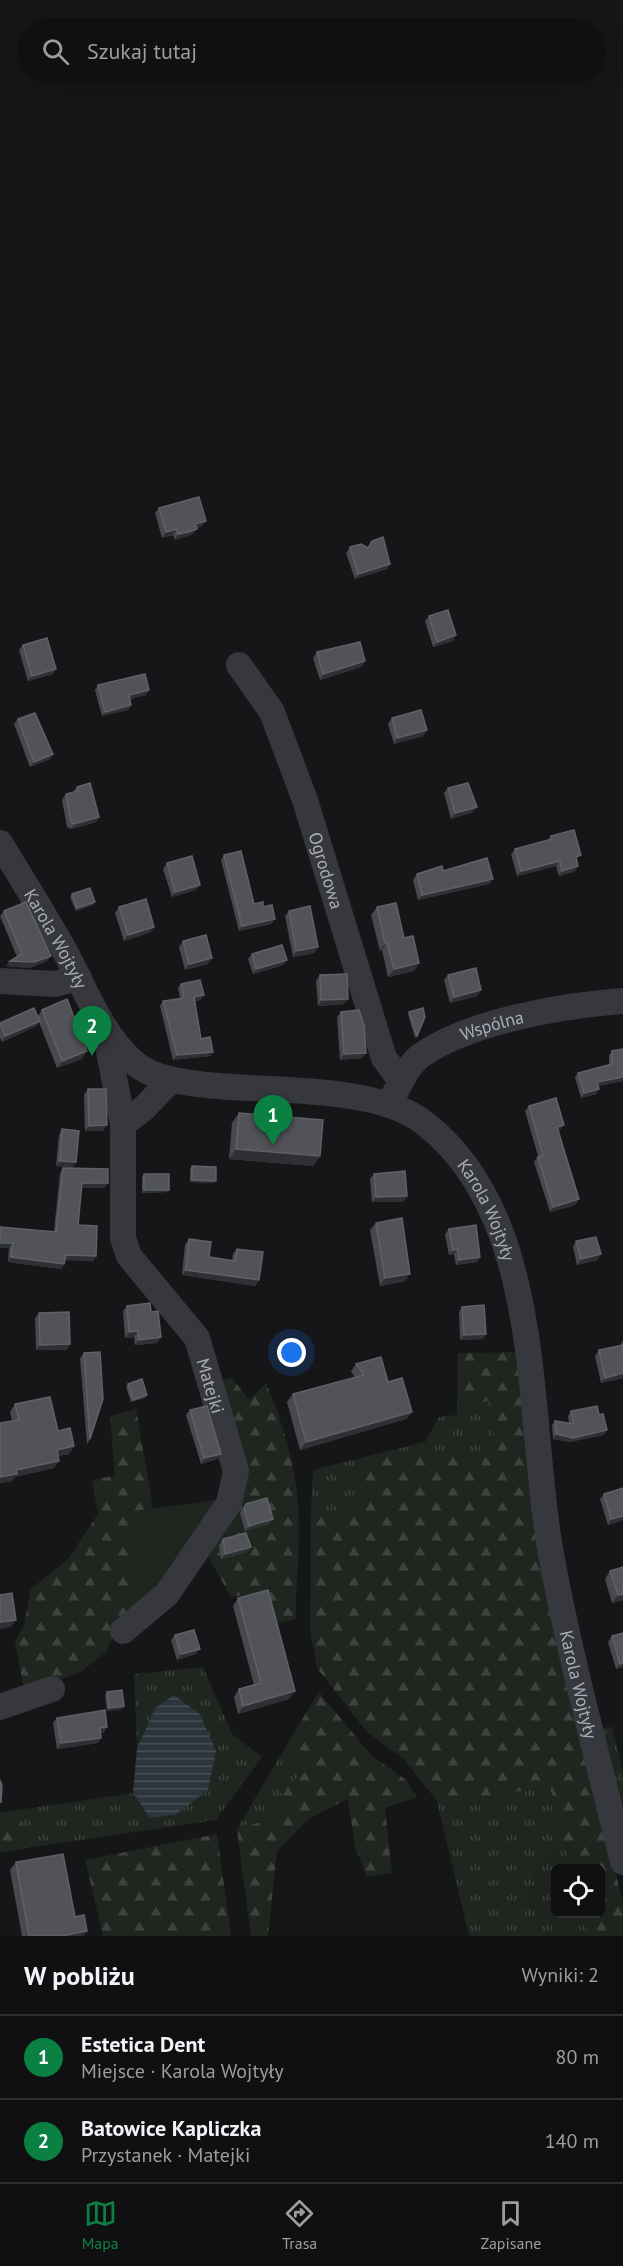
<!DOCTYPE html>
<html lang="pl">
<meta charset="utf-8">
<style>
body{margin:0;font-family:"PT Sans",sans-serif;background:#19191b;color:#f1f3f6}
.controls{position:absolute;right:18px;bottom:18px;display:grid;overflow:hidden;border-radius:9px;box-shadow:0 6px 24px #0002}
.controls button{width:54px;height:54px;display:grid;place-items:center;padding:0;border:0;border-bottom:2px solid #303032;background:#101012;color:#f1f3f6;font:30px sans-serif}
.you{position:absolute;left:292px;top:1353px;width:21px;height:21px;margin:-15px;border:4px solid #fff;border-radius:50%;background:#1a73e8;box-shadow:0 0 0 9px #1a73e833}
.badge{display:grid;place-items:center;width:39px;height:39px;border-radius:50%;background:#0b8043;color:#fff;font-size:20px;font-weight:700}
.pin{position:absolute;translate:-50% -50px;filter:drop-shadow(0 2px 3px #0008)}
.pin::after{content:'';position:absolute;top:32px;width:21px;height:18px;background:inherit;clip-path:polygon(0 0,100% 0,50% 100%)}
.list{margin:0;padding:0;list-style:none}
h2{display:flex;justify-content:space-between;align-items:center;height:78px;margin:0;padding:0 24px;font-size:26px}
h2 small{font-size:20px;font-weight:400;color:#9c9d9f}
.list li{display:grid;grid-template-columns:39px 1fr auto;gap:18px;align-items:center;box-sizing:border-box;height:84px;padding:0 24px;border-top:2px solid #303032}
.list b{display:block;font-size:22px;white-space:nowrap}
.list p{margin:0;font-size:20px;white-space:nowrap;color:#9c9d9f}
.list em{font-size:20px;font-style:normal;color:#9c9d9f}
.icon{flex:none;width:33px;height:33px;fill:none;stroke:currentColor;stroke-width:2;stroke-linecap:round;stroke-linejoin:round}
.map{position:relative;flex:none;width:623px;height:1936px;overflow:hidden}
.search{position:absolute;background:#101012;box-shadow:0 6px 24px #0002;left:18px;right:18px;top:18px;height:66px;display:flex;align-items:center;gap:15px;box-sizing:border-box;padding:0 21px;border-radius:33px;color:#9c9d9f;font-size:22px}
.sheet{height:246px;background:#101012}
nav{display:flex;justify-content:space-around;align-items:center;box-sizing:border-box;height:84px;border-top:2px solid #303032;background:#101012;font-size:16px;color:#9c9d9f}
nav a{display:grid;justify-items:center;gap:3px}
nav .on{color:#0b8043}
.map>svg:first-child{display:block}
.grass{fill:url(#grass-tufts)}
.forest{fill:url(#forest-firs)}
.park{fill:#1e261f}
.water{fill:url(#water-rules)}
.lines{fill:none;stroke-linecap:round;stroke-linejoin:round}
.minor{stroke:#37383d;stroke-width:26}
.wall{fill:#47494d}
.shaded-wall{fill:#2f3033}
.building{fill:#525359;stroke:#5f6168;stroke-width:1.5}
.labels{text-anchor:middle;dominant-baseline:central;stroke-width:4.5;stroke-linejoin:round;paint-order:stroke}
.street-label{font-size:18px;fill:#a8adb8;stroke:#111113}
</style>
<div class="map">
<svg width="623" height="1936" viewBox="0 0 623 1936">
<defs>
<pattern id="grass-tufts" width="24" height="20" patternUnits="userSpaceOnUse" patternTransform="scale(1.5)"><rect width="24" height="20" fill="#1e261f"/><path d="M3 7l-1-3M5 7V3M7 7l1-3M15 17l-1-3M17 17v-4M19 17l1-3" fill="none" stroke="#3c433d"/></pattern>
<pattern id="forest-firs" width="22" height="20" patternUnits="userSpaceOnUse" patternTransform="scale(1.5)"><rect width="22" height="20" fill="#1e261f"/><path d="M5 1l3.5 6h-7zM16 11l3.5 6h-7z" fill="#3c433d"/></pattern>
<pattern id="water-rules" width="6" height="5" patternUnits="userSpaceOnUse" patternTransform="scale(1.5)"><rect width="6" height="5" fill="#2c353c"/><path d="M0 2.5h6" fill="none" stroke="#485056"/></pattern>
</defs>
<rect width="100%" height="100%" fill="#161618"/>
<!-- grass -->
<g class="grass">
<polygon points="488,1399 495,1443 468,1465 441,1451 357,1477 365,1506 344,1514 311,1507 313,1470 425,1442 439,1417 457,1415"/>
<polygon points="203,1667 232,1734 262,1757 216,1820 26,1848 18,1810 133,1793 150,1818 176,1815 155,1708 137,1748 134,1674"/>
<polygon points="612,1727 623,1772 623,1826 602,1728"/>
<polygon points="289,1741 300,1775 284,1815 237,1829"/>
<polygon points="550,1787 571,1868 556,1868 556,1914 583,1914 589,1936 469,1936 437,1801 453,1801"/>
</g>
<!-- forest -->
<g class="forest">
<polygon points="523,1352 561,1642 623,1904 623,1936 589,1936 583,1914 600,1914 600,1868 571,1868 550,1787 453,1801 437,1801 404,1759 367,1732 317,1668 310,1629 311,1507 344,1514 364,1506 357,1477 373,1455 441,1451 468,1464 495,1443 488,1400 457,1415 458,1353"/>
<path d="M 232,1378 L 249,1400 L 266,1383 C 285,1428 299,1476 299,1526 C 300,1557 295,1588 296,1619 L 278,1623 L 265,1592 L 231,1597 L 209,1558 L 207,1549 L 238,1499 L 215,1382 Z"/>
<polygon points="136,1409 153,1508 136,1511 128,1617 115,1630 107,1651 82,1671 25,1694 15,1642 24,1625 31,1589 68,1559 98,1514 92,1480 115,1476 110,1416"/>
<polygon points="319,1692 370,1754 406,1780 417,1797 385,1808 392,1873 367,1877 355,1847 348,1799 308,1819 277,1851 268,1936 251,1936 237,1829 284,1815 281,1791 300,1775 289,1741"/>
<polygon points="18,1810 26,1848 0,1853 0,1812"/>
<polygon points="217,1834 231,1936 103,1936 85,1860"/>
</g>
<!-- park -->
<polygon class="park" points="223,1499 163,1590 128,1617 136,1511"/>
<!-- water -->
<polygon class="water" points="174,1695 200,1714 216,1751 208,1790 175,1815 150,1818 133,1793 137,1748 155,1708"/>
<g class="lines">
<!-- minor -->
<g class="minor">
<path id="s1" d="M 239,665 L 272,712 L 305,800 L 384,1058 L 401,1081"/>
<path id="s2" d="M 0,843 C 21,877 42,911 62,946 C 83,984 100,1032 132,1061 C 152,1079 181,1082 207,1085 C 269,1092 375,1085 423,1122 C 546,1215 526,1418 551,1554 C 570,1658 598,1759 623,1862"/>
<polyline points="0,981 55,984 79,978"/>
<path id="s3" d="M 105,1031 L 123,1124 L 123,1238 L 129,1256 L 197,1338 L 236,1471 L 229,1503 L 167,1594 L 123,1631"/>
<path id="s4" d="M 394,1095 C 401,1081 410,1062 423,1054 C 471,1021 566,1005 623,1001"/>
<polyline points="123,1124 143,1109 171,1080"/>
<polyline points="0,1707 52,1689"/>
</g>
</g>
<!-- wall -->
<g class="wall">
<polygon points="159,508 206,521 202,526 197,528 193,534 175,540 173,535 162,538 155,513"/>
<polygon points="350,547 390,564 387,569 355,579 346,553"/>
<polygon points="429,616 453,641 433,647 425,621"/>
<polygon points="23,645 53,674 28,681 19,650"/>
<polygon points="317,652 365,661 361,667 320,680 313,658"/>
<polygon points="98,685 146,695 130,699 131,705 128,710 102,716 95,690"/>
<polygon points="392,718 427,730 423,736 394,744 388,724"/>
<polygon points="18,719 53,754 50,759 30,767 14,724"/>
<polygon points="77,787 96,822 71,829 67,827 62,800 66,794 73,792"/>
<polygon points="448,788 473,812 451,819 444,793"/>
<polygon points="551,836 577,861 578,866 574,872 559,876 556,866 517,876 511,854 515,849 548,840"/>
<polygon points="224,855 254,904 263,907 275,919 271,924 239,931 221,860"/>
<polygon points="167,863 196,890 172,897 163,869"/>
<polygon points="443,871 493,879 489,884 418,900 413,880 417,874"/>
<polygon points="72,894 95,902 93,905 76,911 70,897"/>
<polygon points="119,907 151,932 124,941 115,913"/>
<polygon points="377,907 419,963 414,971 388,977 382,950 380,951 371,915"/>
<polygon points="4,911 47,961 30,968 6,966 10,961 17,957 0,916"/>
<polygon points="289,911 318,947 314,953 293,957 285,916"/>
<polygon points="183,941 208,964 185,970 179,947"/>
<polygon points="252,954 287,960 283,965 253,974 248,959"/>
<polygon points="320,975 344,1004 318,1006 316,981"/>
<polygon points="448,975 481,990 477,996 450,1003 444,980"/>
<polygon points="181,984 204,995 200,1000 195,1001 201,1039 213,1052 210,1056 173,1060 160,1006 163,1001 180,998 178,988"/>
<polygon points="42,1010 82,1059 57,1068 39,1022 36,1026 2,1042 0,1038 0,1025 38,1016"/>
<polygon points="341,1012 366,1053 362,1058 340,1060 337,1017"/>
<polygon points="409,1012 417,1036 415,1038 408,1014"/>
<polygon points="623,1049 623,1081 598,1086 596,1094 581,1098 575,1077 578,1073 609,1065 609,1055 612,1051"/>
<polygon points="88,1089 103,1131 85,1131 84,1095"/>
<polygon points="529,1106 560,1130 558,1131 579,1199 575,1205 550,1212 534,1162 538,1156 525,1111"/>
<polygon points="239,1113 320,1156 313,1166 229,1159 232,1123"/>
<polygon points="62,1129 76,1162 72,1168 56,1166 59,1135"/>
<polygon points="192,1166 214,1183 190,1182 190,1169"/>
<polygon points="63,1168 108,1183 104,1188 82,1188 78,1225 96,1256 93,1261 65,1260 64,1264 61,1269 8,1262 9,1248 0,1248 54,1231 60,1173"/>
<polygon points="144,1174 169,1190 167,1192 142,1193 142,1177"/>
<polygon points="374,1174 407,1196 403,1202 372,1202 370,1179"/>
<polygon points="376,1223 405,1281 380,1286 370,1230"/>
<polygon points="449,1229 480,1257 477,1262 456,1265 454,1254 449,1255 445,1234"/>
<polygon points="189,1239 209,1257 232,1261 233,1254 237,1249 259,1280 255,1286 182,1275 185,1245"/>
<polygon points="576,1241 597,1260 577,1265 573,1247"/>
<polygon points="127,1306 151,1312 161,1337 157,1343 135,1345 134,1337 125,1338 123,1311"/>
<polygon points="462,1307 486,1334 483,1339 460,1340 459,1312"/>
<polygon points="39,1313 70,1344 66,1350 36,1350 35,1318"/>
<polygon points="623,1341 623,1378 601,1383 595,1356 599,1350 621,1345 621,1344"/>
<polygon points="84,1353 90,1439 87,1444 80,1358"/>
<polygon points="356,1364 388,1382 412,1412 406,1419 300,1450 287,1402 293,1394 355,1378 351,1371"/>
<polygon points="128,1384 147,1395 145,1398 131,1402 126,1387"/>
<polygon points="15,1404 58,1431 74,1446 69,1454 58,1456 54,1468 15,1477 12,1481 0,1483 0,1423 12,1421 10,1412"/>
<polygon points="190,1410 221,1454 217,1459 201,1464 186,1415"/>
<polygon points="571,1411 599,1415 604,1435 569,1442 553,1439 552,1425 555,1421 569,1423 568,1416"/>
<polygon points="604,1494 623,1520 608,1525 600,1499"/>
<polygon points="246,1504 273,1519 269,1524 245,1531 240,1513"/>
<polygon points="223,1539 247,1552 221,1559 219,1545"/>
<polygon points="610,1571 623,1600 612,1603 605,1579"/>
<polygon points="238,1598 289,1699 238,1714 234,1697 239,1689 254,1685 233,1606"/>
<polygon points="623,1633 623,1667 616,1669 608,1642 612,1636"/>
<polygon points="175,1635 196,1654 177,1660 171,1640"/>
<polygon points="107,1692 124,1706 122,1709 107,1711 105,1695"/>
<polygon points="57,1718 107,1727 103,1733 101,1733 98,1743 57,1749 53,1723"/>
<polygon points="16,1862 75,1917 87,1931 83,1936 22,1936 10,1870"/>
</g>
<!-- shaded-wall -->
<g class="shaded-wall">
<polygon points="206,521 202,526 192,529 195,524"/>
<polygon points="177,529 173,535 162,538 166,532"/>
<polygon points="197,529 193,534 175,540 178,534"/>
<polygon points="390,564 387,569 355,579 358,574"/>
<polygon points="456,635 453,641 433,647 437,642"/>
<polygon points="365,661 361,667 320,680 323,674"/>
<polygon points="56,669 53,674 28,681 32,676"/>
<polygon points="149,690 146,695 126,700 129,695"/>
<polygon points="131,705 128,710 102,716 105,712"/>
<polygon points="427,730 423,736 394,744 397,738"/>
<polygon points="53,754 50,759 30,767 34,762"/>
<polygon points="477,807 473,812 451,819 455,813"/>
<polygon points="99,817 96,822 71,829 74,824"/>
<polygon points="560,861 556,866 517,876 521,871"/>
<polygon points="578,866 574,872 559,876 562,871"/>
<polygon points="493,879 489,884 418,900 422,895"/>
<polygon points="200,885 196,890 172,897 175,892"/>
<polygon points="95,902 93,905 76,911 77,908"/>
<polygon points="275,919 271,924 239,931 242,926"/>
<polygon points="154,927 151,932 124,941 128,935"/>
<polygon points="387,942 382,950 380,951 385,943"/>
<polygon points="318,947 314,953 293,957 296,951"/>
<polygon points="51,956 47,961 30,968 6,966 10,961"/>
<polygon points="212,958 208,964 185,970 189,964"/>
<polygon points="287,960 283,965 253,974 256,969"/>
<polygon points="419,963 414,971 388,977 394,969"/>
<polygon points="481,990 477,996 450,1003 454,997"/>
<polygon points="204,995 200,1000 191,1002 194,997"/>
<polygon points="348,999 344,1004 318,1006 321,1000"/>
<polygon points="40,1021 36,1026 2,1042 5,1036"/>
<polygon points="87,1051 82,1059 57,1068 62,1061"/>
<polygon points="213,1052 210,1056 173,1060 177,1055"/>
<polygon points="366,1053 362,1058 340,1060 344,1054"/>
<polygon points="623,1077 623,1081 594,1087 597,1082"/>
<polygon points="599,1089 596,1094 581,1098 584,1093"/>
<polygon points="107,1125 103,1131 85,1131 89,1126"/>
<polygon points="564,1125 560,1130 553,1132 557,1127"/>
<polygon points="236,1149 320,1156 313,1166 229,1159"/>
<polygon points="60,1161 76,1162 72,1168 56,1166"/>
<polygon points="192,1180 216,1181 214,1183 190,1182"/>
<polygon points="82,1183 108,1183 104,1188 79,1188"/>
<polygon points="144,1190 169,1190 167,1192 142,1193"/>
<polygon points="407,1196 403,1202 372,1202 376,1197"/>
<polygon points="579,1199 575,1205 550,1212 553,1207"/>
<polygon points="0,1243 13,1243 9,1248 0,1248"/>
<polygon points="458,1249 454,1254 449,1255 453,1250"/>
<polygon points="601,1254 597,1260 577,1265 581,1259"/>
<polygon points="66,1255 96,1256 93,1261 62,1260"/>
<polygon points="11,1257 64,1264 61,1269 8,1262"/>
<polygon points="480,1257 477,1262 456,1265 459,1260"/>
<polygon points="186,1270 259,1280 255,1286 182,1275"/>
<polygon points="410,1274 405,1281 380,1286 385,1278"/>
<polygon points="138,1331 134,1337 125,1338 129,1332"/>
<polygon points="486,1334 483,1339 460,1340 464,1335"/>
<polygon points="161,1337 157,1343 135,1345 139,1340"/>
<polygon points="70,1344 66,1350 36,1350 40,1345"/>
<polygon points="623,1373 623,1378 601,1383 605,1378"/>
<polygon points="147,1395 145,1398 131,1402 133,1400"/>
<polygon points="412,1412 406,1419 300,1450 306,1442"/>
<polygon points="607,1430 604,1435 569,1442 553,1439 556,1434"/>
<polygon points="74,1446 69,1454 52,1457 57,1450"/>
<polygon points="221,1454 217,1459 201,1464 204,1458"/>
<polygon points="59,1461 54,1468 15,1477 12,1481 0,1483 0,1477 16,1470"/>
<polygon points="623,1516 623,1520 608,1525 611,1519"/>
<polygon points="273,1519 269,1524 245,1531 249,1526"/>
<polygon points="251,1547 247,1552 221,1559 225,1554"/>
<polygon points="623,1594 623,1600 612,1603 618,1595"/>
<polygon points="16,1620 11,1627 0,1629 0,1622"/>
<polygon points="200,1649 196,1654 177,1660 181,1654"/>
<polygon points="623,1663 623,1667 616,1669 620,1664"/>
<polygon points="295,1691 289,1699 238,1714 243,1706"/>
<polygon points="124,1706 122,1709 107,1711 109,1708"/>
<polygon points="107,1727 103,1733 96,1734 100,1728"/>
<polygon points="101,1738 98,1743 57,1749 61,1743"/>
<polygon points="87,1931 83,1936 62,1936"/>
</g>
<!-- building -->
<g class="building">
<polygon points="199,497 206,521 195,524 197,529 188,532 178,534 177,529 166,532 159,508"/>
<polygon points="383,537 390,564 358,574 350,547 361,544 368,548 372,541"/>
<polygon points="448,610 456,635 437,642 429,616"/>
<polygon points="47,638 56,669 32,676 23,645"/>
<polygon points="360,642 365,661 323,674 317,652"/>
<polygon points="145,674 149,690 129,695 131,705 105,712 98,685"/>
<polygon points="421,710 427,730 397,738 392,718"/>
<polygon points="35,713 53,754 34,762 18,719"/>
<polygon points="90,783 99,817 74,824 71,822 66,794 78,791 77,787"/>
<polygon points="468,783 477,807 455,813 448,788"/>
<polygon points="574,830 581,855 576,857 578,866 562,871 560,861 521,871 515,849 552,839 551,836"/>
<polygon points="241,851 254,904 263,902 263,907 272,905 275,919 242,926 224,855"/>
<polygon points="192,856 200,885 175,892 167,863"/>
<polygon points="487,858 493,879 422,895 417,874 442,866 443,871"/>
<polygon points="90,888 95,902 77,908 72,894"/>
<polygon points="146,899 154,927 128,935 119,907"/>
<polygon points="26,902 51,956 34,962 10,961 22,954 4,911"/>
<polygon points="396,903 404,938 413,936 419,963 394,969 387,942 385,943 377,907"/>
<polygon points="310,906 318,947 296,951 289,911"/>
<polygon points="206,935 212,958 189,964 183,941"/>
<polygon points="282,945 287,960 256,969 252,954"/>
<polygon points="476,968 481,990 454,997 448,975"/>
<polygon points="347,974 348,999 321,1000 320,975"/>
<polygon points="200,980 204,995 194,997 201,1039 210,1037 213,1052 177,1055 163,1001 184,998 181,984"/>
<polygon points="67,999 87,1051 62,1061 42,1010"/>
<polygon points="34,1008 40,1021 5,1036 0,1023"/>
<polygon points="423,1008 425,1017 417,1036 409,1012"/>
<polygon points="359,1010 364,1025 366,1053 344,1054 341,1012"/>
<polygon points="623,1049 623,1077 597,1082 599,1089 584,1093 578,1073 612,1064 612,1051"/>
<polygon points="88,1089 106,1089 107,1125 89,1126"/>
<polygon points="556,1098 564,1125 557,1127 579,1199 553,1207 538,1157 543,1155 529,1106"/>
<polygon points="239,1113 323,1120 320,1156 236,1149"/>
<polygon points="62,1129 79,1131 76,1162 60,1161"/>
<polygon points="192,1166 216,1167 216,1181 192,1180"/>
<polygon points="63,1168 108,1169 108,1183 82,1183 78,1225 97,1226 96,1256 66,1255 64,1264 11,1257 13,1243 0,1243 0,1227 56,1232"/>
<polygon points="405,1171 407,1196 376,1197 374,1174"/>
<rect x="144" y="1174" width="25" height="16"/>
<polygon points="402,1218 410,1274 385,1278 376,1223"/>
<polygon points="476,1225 480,1257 459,1260 458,1249 453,1250 449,1229"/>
<polygon points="596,1237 601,1254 581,1259 576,1241"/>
<polygon points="189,1239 211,1242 209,1257 235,1261 237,1249 263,1252 259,1280 186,1270"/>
<polygon points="150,1303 151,1312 158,1311 161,1337 139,1340 138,1331 129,1332 127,1306"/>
<polygon points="484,1305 486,1334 464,1335 462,1307"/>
<polygon points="69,1312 70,1344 40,1345 39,1313"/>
<polygon points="623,1345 623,1373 605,1378 599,1350"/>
<polygon points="100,1352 103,1399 90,1439 84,1353"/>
<polygon points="381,1357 388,1382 402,1378 412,1412 306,1442 293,1394 364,1375 356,1364"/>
<polygon points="142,1379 147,1395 133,1400 128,1384"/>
<polygon points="50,1397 58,1431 70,1428 74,1446 57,1450 59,1461 16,1470 17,1474 0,1477 0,1423 19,1420 15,1404"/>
<polygon points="207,1406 221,1454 204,1458 190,1410"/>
<polygon points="597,1406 599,1415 603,1414 607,1430 573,1438 556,1434 555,1421 574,1424 571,1411"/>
<polygon points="623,1488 623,1516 611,1519 604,1494"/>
<polygon points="267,1498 273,1519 249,1526 244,1508 246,1504"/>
<polygon points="246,1533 251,1547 225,1554 223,1539"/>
<polygon points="623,1567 623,1594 618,1595 610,1571"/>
<polygon points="268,1590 295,1691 243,1706 239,1689 261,1683 238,1598"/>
<polygon points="12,1593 16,1620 0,1622 0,1595"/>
<polygon points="194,1630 200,1649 181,1654 175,1635"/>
<polygon points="623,1633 623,1663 620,1664 612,1636"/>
<polygon points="122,1690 124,1706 109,1708 107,1692"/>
<polygon points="105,1710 107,1727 100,1728 101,1738 61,1743 57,1718"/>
<polygon points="0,1780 2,1786 1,1802 0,1802"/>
<polygon points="63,1854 75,1917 84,1915 87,1931 62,1936 29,1936 16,1862"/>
</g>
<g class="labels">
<!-- street labels -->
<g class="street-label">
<text stroke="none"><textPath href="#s1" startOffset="225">Ogrodowa</textPath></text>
<text stroke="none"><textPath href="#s2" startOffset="111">Karola Wojtyły</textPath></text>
<text stroke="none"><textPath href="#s4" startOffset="126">Wspólna</textPath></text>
<text stroke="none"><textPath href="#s2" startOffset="668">Karola Wojtyły</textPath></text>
<text stroke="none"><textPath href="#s3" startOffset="384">Matejki</textPath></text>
<text stroke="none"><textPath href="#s2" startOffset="1154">Karola Wojtyły</textPath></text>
</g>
</g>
</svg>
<div class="controls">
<button><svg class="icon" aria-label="locate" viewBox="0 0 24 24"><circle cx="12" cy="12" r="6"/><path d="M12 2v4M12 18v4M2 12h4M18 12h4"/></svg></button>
</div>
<div class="you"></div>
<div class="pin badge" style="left:273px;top:1145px">1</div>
<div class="pin badge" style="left:92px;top:1056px">2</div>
<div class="search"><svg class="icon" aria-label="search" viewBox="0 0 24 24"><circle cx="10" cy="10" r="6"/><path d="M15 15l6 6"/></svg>Szukaj tutaj</div>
</div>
<section class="sheet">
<h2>W pobliżu<small>Wyniki: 2</small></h2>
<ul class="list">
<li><span class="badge">1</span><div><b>Estetica Dent</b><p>Miejsce · Karola Wojtyły</p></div><em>80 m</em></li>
<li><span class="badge">2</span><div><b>Batowice Kapliczka</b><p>Przystanek · Matejki</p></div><em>140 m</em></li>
</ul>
</section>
<nav>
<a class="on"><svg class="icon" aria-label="map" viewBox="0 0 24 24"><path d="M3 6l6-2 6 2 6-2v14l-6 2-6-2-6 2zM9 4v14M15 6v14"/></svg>Mapa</a>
<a><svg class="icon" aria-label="directions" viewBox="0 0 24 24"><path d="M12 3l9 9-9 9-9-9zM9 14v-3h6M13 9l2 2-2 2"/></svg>Trasa</a>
<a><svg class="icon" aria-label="saved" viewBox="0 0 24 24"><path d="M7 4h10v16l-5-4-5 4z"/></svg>Zapisane</a>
</nav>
